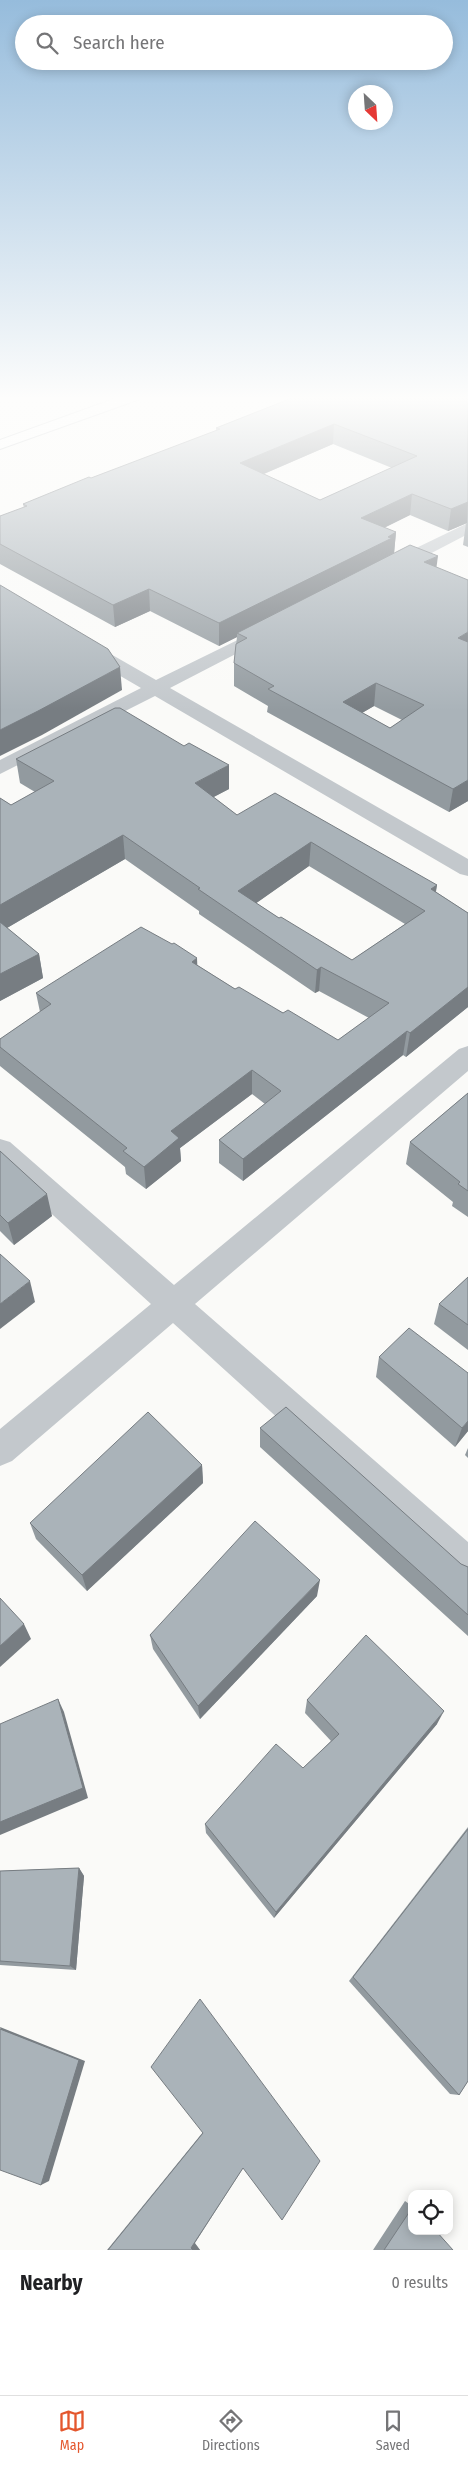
<!DOCTYPE html>
<style>
body{margin:0;font-family:"Fira Sans Condensed",sans-serif;background:#f6f6f6;color:#202124}
.controls{position:absolute;right:15px;bottom:15px;display:grid;overflow:hidden;border-radius:10px;box-shadow:0 2px 12px #0003}
.controls button{width:45px;height:45px;display:grid;place-items:center;padding:0;border:0;border-bottom:1px solid #e0e0e0;background:#fff;color:#202124;font:25px sans-serif}
.compass{position:absolute;left:348px;top:85px;width:45px;height:45px;border-radius:50%;background:#fff;box-shadow:0 2px 12px #0003;rotate:155deg}
.list{margin:0;padding:0;list-style:none}
h2{display:flex;justify-content:space-between;align-items:center;height:65px;margin:0;padding:0 20px;font-size:21px}
h2 small{font-size:16px;font-weight:400;color:#757577}
.icon{flex:none;width:28px;height:28px;fill:none;stroke:currentColor;stroke-width:2;stroke-linecap:round;stroke-linejoin:round}
.map{position:relative;flex:none;width:468px;height:2250px;overflow:hidden}
.search{position:absolute;background:#fff;box-shadow:0 2px 12px #0003;left:15px;right:15px;top:15px;height:55px;display:flex;align-items:center;gap:12px;box-sizing:border-box;padding:0 18px;border-radius:28px;color:#757577;font-size:19px}
.sheet{height:145px;background:#fff}
nav{display:flex;justify-content:space-around;align-items:center;box-sizing:border-box;height:70px;border-top:1px solid #e0e0e0;background:#fff;font-size:14px;color:#757577}
nav a{display:grid;justify-items:center;gap:2px}
nav .on{color:#e4572e}
.map>svg:first-child{display:block}
.lines{fill:none;stroke-linecap:round;stroke-linejoin:round}
.major-casing{stroke:#b5babe;stroke-width:2}
.minor{fill:#c3c8cc;fill-rule:evenodd}
.major{fill:#fff;fill-rule:evenodd}
.wall{fill:#929a9f;fill-rule:evenodd}
.shaded-wall{fill:#777d82}
.building{fill:#aab3b9;stroke:#777d82;fill-rule:evenodd}
</style>
<div class="map">
<svg width="468" height="2250" viewBox="0 0 468 2250">
<rect width="100%" height="100%" fill="#fafaf8"/>
<g class="lines">
<!-- major casing -->
<g class="major-casing">
<polygon id="major" points="122,396 142,396 140,399 0,449 0,440"/>
</g>
<!-- minor -->
<g class="minor">
<polygon points="468,523 468,534 397,571 385,571 383,567 385,563"/>
<polygon points="270,624 276,625 279,629 276,633 170,688 468,859 468,876 460,874 155,696 0,774 0,760 141,688 81,653 79,649 81,645 95,645 156,680"/>
<polygon points="468,1046 468,1071 195,1304 468,1542 468,1584 455,1579 173,1323 12,1461 0,1466 0,1429 151,1304 0,1167 0,1139 10,1142 174,1285 459,1049"/>
</g>
<!-- major -->
<use href="#major" class="major"/>
</g>
<!-- wall -->
<g class="wall">
<path d="M 294,396 L 468,396 L 468,547 L 463,545 L 466,523 L 467,523 L 448,531 L 410,515 L 384,528 L 396,532 L 394,553 L 436,567 L 468,801 L 449,812 L 267,712 L 268,706 L 234,686 L 234,663 L 237,637 L 219,646 L 150,611 L 115,627 L 0,564 L 0,516 L 24,508 L 23,504 L 216,431 L 216,428 L 294,398 ZM 333,444 L 392,468 L 320,500 L 264,474 ZM 374,706 L 402,720 L 390,728 L 362,713 Z"/>
<path d="M 16,759 L 229,789 L 213,797 L 237,815 L 437,885 L 436,892 L 468,913 L 468,1007 L 406,1057 L 403,1055 L 243,1181 L 219,1163 L 219,1140 L 265,1104 L 252,1094 L 180,1148 L 181,1161 L 146,1189 L 126,1174 L 125,1167 L 0,1066 L 0,1039 L 40,1012 L 36,993 L 197,958 L 197,965 L 235,989 L 338,1040 L 369,1018 L 319,991 L 315,993 L 199,914 L 199,911 L 125,859 L 7,928 L 39,954 L 43,978 L 0,1001 L 0,798 L 11,805 L 35,792 L 20,783 ZM 309,866 L 405,924 L 352,960 L 279,918 L 256,903 Z"/>
<polygon points="468,1093 468,1217 452,1206 453,1202 406,1164 410,1142"/>
<polygon points="0,1151 52,1216 14,1245 0,1231"/>
<polygon points="468,1277 468,1350 434,1324 439,1304"/>
<polygon points="379,1357 468,1431 455,1447 376,1377"/>
<polygon points="260,1428 461,1564 468,1567 468,1636 260,1447"/>
<polygon points="468,1448 468,1458 465,1455"/>
<polygon points="202,1465 203,1483 87,1591 36,1539 30,1523"/>
<polygon points="317,1596 200,1719 153,1649 150,1635"/>
<polygon points="307,1700 437,1724 274,1918 206,1833 205,1824 303,1768 331,1741 305,1713"/>
<polygon points="468,1827 468,2081 459,2095 450,2094 349,1981"/>
<polygon points="79,1868 84,1876 76,1970 0,1965 0,1871"/>
<polygon points="203,2132 243,2168 195,2243 200,2250 107,2250"/>
<polygon points="405,2201 412,2206 412,2231 453,2250 373,2250"/>
</g>
<!-- shaded-wall -->
<g class="shaded-wall">
<polygon points="334,424 333,444 240,484 240,463"/>
<polygon points="412,494 410,515 359,540 361,518"/>
<polygon points="468,502 467,523 448,531 451,509"/>
<polygon points="396,532 394,554 237,633 237,637 219,646 219,623"/>
<polygon points="438,556 435,578 424,562"/>
<polygon points="149,589 150,611 115,627 113,605"/>
<polygon points="468,632 468,653 458,638"/>
<polygon points="120,667 122,690 42,735 0,756 0,730"/>
<polygon points="376,683 374,706 341,725 343,702"/>
<polygon points="229,765 229,789 195,807 195,783"/>
<polygon points="468,780 468,801 449,812 453,789"/>
<polygon points="123,835 125,859 0,932 0,905"/>
<polygon points="311,842 309,866 238,916 238,891"/>
<polygon points="437,885 432,909 431,889"/>
<polygon points="39,954 43,978 0,1001 0,974"/>
<polygon points="197,958 198,982 192,962"/>
<polygon points="321,967 319,991 315,993 317,970"/>
<polygon points="468,987 468,1007 406,1057 410,1033"/>
<polygon points="407,1031 403,1055 243,1181 243,1159"/>
<polygon points="252,1070 252,1094 180,1148 181,1161 146,1189 144,1167 171,1131"/>
<polygon points="47,1194 52,1216 14,1245 8,1223"/>
<polygon points="30,1281 35,1302 0,1329 0,1304"/>
<polygon points="468,1421 468,1431 455,1447 462,1428"/>
<polygon points="202,1465 203,1483 87,1591 82,1575"/>
<polygon points="320,1580 317,1596 200,1719 198,1706"/>
<polygon points="24,1624 31,1639 0,1667 0,1646"/>
<polygon points="58,1699 64,1712 88,1798 0,1835 0,1822"/>
<polygon points="444,1711 437,1724 274,1918 276,1912"/>
<polygon points="79,1868 84,1876 76,1970 70,1966"/>
<polygon points="0,2027 85,2061 49,2181 41,2185"/>
<polygon points="193,2241 200,2250 193,2250 191,2248"/>
</g>
<!-- building -->
<g class="building">
<path d="M 297,396 L 468,396 L 468,502 L 451,509 L 412,494 L 361,518 L 396,532 L 388,537 L 392,538 L 219,623 L 149,589 L 113,605 L 0,544 L 0,516 L 27,506 L 23,504 L 89,477 L 91,478 L 220,429 L 216,428 ZM 334,424 L 417,456 L 320,500 L 240,463 Z"/>
<path d="M 410,545 L 438,556 L 424,562 L 468,580 L 468,632 L 458,638 L 468,642 L 468,780 L 453,789 L 268,689 L 274,686 L 234,663 L 236,644 L 247,638 L 237,633 ZM 376,683 L 424,705 L 390,728 L 343,702 Z"/>
<polygon points="0,585 108,649 120,667 38,711 0,730"/>
<path d="M 115,708 L 120,708 L 184,746 L 189,743 L 229,765 L 195,783 L 237,815 L 275,793 L 437,885 L 431,889 L 468,913 L 468,987 L 410,1033 L 407,1031 L 243,1159 L 219,1140 L 281,1091 L 252,1070 L 171,1131 L 179,1138 L 144,1167 L 123,1151 L 127,1148 L 0,1047 L 0,1039 L 51,1004 L 36,993 L 141,927 L 172,944 L 174,943 L 197,958 L 192,962 L 235,989 L 239,987 L 283,1013 L 288,1010 L 338,1040 L 389,1003 L 321,967 L 317,970 L 198,889 L 200,888 L 123,835 L 0,905 L 0,798 L 11,805 L 54,781 L 16,759 ZM 311,842 L 425,911 L 352,960 L 281,917 L 279,918 L 238,891 Z"/>
<polygon points="0,922 39,954 0,974"/>
<polygon points="468,1093 468,1191 458,1184 460,1182 410,1142"/>
<polygon points="0,1151 47,1194 8,1223 0,1215"/>
<polygon points="0,1254 30,1281 0,1304"/>
<polygon points="468,1277 468,1325 439,1304"/>
<polygon points="409,1328 468,1373 468,1421 462,1428 379,1357"/>
<polygon points="286,1407 461,1564 468,1567 468,1615 260,1428"/>
<polygon points="148,1412 202,1465 82,1575 30,1523"/>
<polygon points="255,1521 320,1580 198,1706 150,1635"/>
<polygon points="0,1598 24,1624 0,1646"/>
<polygon points="366,1635 444,1711 276,1912 205,1824 276,1744 303,1768 339,1734 307,1700"/>
<polygon points="58,1699 83,1788 0,1822 0,1724"/>
<polygon points="468,1829 468,2081 459,2095 353,1977"/>
<polygon points="79,1868 70,1966 0,1961 0,1871"/>
<polygon points="200,1999 320,2161 282,2220 243,2168 191,2248 193,2250 108,2250 203,2133 151,2067"/>
<polygon points="0,2029 79,2060 41,2185 0,2170"/>
<polygon points="412,2208 412,2231 436,2231 453,2250 384,2250"/>
</g>
<!-- sky -->
<linearGradient id="sky" x2="0" y2="1"><stop stop-color="#96bcdc"/><stop offset="0.56" stop-color="#fdfdfc"/><stop offset="1" stop-color="#fdfdfc" stop-opacity="0"/></linearGradient>
<rect width="468" height="711" fill="url(#sky)"/>
</svg>
<div class="controls">
<button><svg class="icon" aria-label="locate" viewBox="0 0 24 24"><circle cx="12" cy="12" r="6"/><path d="M12 2v4M12 18v4M2 12h4M18 12h4"/></svg></button>
</div>
<svg class="compass" viewBox="-18 -18 36 36"><path d="M0-13l5 13h-10z" fill="#e53935"/><path d="M0 13l5-13h-10z" fill="#757577"/></svg>
<div class="search"><svg class="icon" aria-label="search" viewBox="0 0 24 24"><circle cx="10" cy="10" r="6"/><path d="M15 15l6 6"/></svg>Search here</div>
</div>
<section class="sheet">
<h2>Nearby<small>0 results</small></h2>
<ul class="list">
</ul>
</section>
<nav>
<a class="on"><svg class="icon" aria-label="map" viewBox="0 0 24 24"><path d="M3 6l6-2 6 2 6-2v14l-6 2-6-2-6 2zM9 4v14M15 6v14"/></svg>Map</a>
<a><svg class="icon" aria-label="directions" viewBox="0 0 24 24"><path d="M12 3l9 9-9 9-9-9zM9 14v-3h6M13 9l2 2-2 2"/></svg>Directions</a>
<a><svg class="icon" aria-label="saved" viewBox="0 0 24 24"><path d="M7 4h10v16l-5-4-5 4z"/></svg>Saved</a>
</nav>
